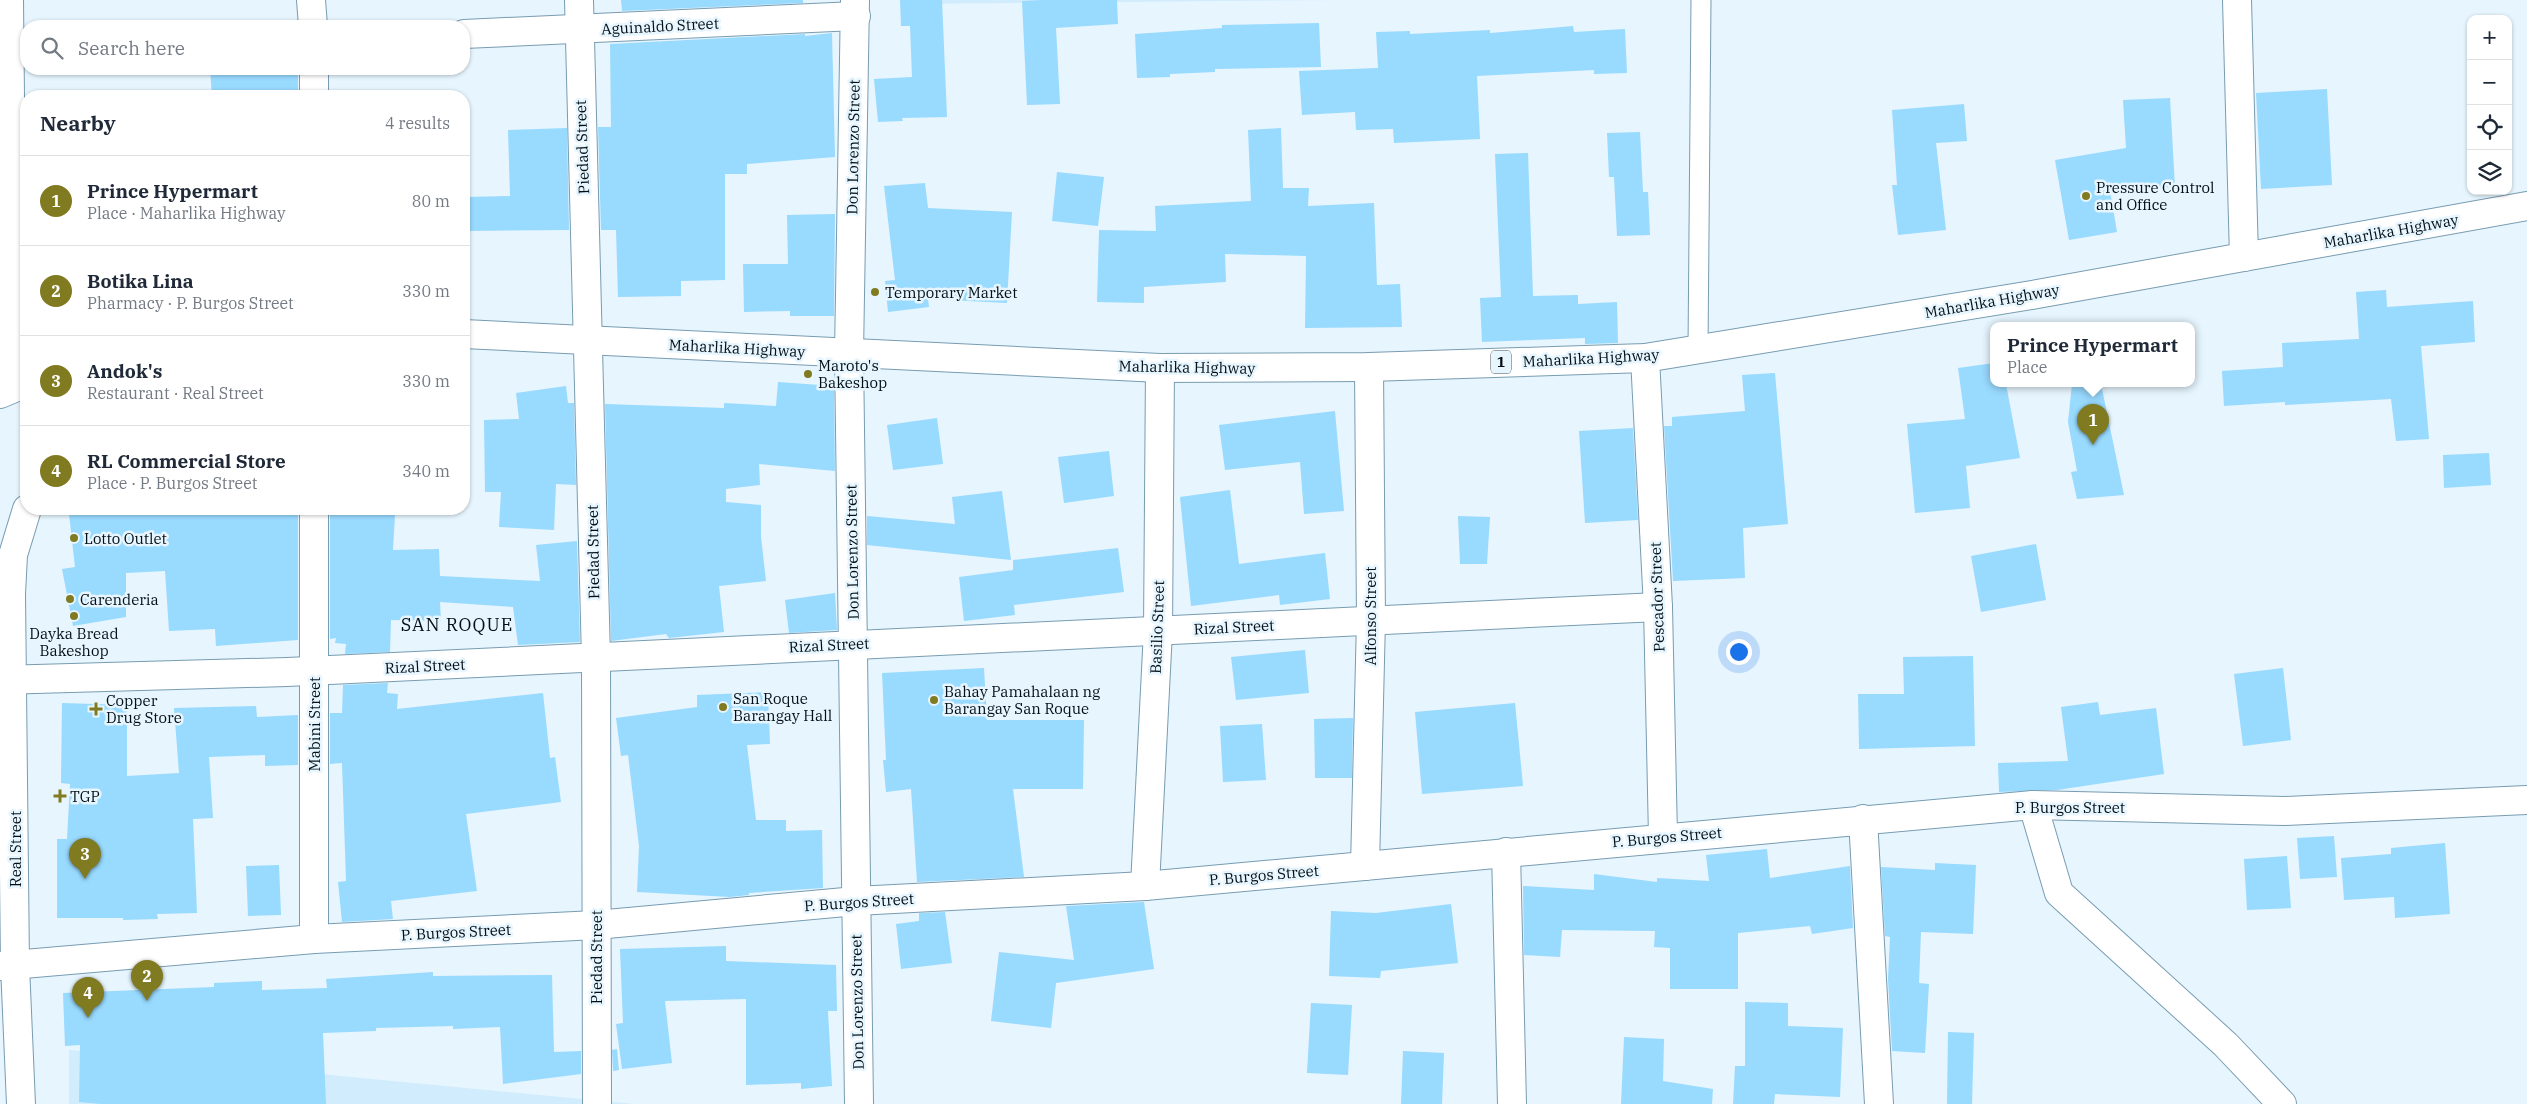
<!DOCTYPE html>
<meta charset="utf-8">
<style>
body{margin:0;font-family:"IBM Plex Serif",serif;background:#f2f2f3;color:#1f2937}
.controls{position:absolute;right:15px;top:15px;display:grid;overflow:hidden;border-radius:10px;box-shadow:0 1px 4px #0004}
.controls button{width:45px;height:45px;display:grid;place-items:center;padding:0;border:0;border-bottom:1px solid #e0e1e3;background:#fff;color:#1f2937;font:25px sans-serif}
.you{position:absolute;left:1738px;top:651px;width:18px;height:18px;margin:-12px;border:4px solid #fff;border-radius:50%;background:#1a73e8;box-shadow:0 0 0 8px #1a73e833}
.badge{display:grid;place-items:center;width:32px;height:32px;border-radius:50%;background:#807a20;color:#fff;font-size:16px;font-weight:700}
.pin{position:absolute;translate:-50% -41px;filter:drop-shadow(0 1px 2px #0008)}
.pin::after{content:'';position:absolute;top:26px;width:18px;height:15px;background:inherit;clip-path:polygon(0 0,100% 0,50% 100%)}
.popup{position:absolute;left:1990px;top:322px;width:205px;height:65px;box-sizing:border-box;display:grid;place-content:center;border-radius:10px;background:#fff;filter:drop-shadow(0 1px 4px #0005);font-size:16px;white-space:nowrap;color:#747a83}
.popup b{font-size:19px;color:#1f2937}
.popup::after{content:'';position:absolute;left:50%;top:100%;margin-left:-10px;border:10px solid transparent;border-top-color:#fff}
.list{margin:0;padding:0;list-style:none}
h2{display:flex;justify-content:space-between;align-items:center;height:65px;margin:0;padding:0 20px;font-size:21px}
h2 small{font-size:16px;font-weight:400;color:#747a83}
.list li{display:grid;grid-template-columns:32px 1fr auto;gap:15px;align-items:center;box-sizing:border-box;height:90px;padding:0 20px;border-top:1px solid #e0e1e3}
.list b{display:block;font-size:19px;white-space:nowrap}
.list p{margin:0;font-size:16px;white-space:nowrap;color:#747a83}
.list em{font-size:16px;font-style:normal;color:#747a83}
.icon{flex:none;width:28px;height:28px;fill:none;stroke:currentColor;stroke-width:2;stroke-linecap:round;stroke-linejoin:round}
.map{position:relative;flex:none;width:2527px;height:1104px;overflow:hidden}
.search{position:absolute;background:#fff;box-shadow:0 1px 4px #0004;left:20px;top:20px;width:450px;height:55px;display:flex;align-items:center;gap:12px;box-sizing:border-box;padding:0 18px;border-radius:20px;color:#747a83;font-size:19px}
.panel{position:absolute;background:#fff;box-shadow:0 1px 4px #0004;left:20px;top:90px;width:450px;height:425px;border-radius:20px}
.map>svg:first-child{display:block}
.built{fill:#d1ecfc}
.building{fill:#99daff}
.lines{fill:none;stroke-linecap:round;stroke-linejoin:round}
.service-casing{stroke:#789cb1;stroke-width:21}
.minor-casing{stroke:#789cb1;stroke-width:30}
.secondary-casing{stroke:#789cb1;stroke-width:30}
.trunk-casing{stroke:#789cb1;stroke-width:30}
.service{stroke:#fff;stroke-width:19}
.minor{stroke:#fff;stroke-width:28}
.secondary{stroke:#fff;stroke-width:28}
.trunk{stroke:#fff;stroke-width:28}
.poi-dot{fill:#807a20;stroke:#e6f5fe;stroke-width:2}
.labels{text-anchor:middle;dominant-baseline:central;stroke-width:5;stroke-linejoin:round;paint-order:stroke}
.shield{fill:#e6f5fe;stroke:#47545c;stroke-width:1}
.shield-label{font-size:14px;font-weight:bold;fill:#030f16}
.street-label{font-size:15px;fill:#030f16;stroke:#e6f5fe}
.poi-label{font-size:15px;fill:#030f16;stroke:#e6f5fe;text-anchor:start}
.quarter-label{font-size:18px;letter-spacing:1px;fill:#030f16;stroke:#e6f5fe}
</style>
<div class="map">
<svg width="2527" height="1104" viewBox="0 0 2527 1104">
<rect width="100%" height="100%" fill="#e6f5fe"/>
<!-- built -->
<g class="built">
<polygon points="902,0 1336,0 902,4"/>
<polygon points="69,1050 634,1104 69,1104"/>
</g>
<!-- building -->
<g class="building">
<polygon points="621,0 803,0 803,3 622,11"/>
<polygon points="900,0 942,0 947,117 902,118 903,121 878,122 874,79 912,77 910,26 901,26"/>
<polygon points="1042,0 1117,0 1118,24 1056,28 1060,104 1027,105 1022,1"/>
<polygon points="1319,23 1321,67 1215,69 1215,72 1170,74 1170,77 1137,78 1135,34 1222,28 1222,25"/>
<polygon points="1573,26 1574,32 1625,29 1627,73 1594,74 1594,70 1477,76 1480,139 1394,143 1393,129 1356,130 1355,112 1302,115 1299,71 1378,68 1376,32 1410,31 1410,34 1490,30 1490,33"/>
<polygon points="832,33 835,157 747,164 747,174 725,174 725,280 681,281 681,296 618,297 616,230 601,230 598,127 611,127 610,44 805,34 805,36"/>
<polygon points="210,69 298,69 298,95 212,96"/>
<polygon points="2327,89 2332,185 2261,189 2256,93"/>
<polygon points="2170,98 2175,187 2110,190 2117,232 2069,240 2055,160 2126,148 2123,100"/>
<polygon points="1964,104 1967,141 1936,143 1946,230 1898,235 1892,185 1897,185 1892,110"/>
<polygon points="567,128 569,230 464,231 464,197 510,196 508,130"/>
<polygon points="1281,128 1283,188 1309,188 1308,206 1374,203 1377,285 1400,284 1402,327 1305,328 1306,256 1225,254 1226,282 1144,287 1144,303 1097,302 1099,230 1156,231 1155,206 1251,201 1248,130"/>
<polygon points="1640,132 1643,192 1648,192 1650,235 1617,236 1614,177 1609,177 1607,133"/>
<polygon points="1528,153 1533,296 1578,295 1578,304 1617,302 1618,343 1585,344 1585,338 1482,342 1480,298 1501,297 1495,154"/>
<polygon points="1057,172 1104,177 1098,226 1052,221"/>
<polygon points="925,183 928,208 1012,212 1007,303 928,299 929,307 888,312 885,281 895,280 884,186"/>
<polygon points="835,214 834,316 790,316 790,311 744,312 743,264 788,264 787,215"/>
<polygon points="2386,290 2387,307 2473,301 2475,342 2421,346 2429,439 2396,441 2391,399 2285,405 2285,402 2224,406 2222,371 2283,367 2282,343 2359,339 2356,292"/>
<polygon points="1994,363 1994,384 2006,384 2020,458 1966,466 1970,508 1915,513 1907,424 1965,419 1958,368"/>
<polygon points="1775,373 1788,524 1743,528 1745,578 1673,581 1664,426 1672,426 1672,417 1745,411 1742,375"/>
<polygon points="778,382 834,386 835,471 759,464 760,485 726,489 726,502 761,505 761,537 766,581 719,586 724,632 669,638 666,634 611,641 605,404 724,408 724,403 776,406"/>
<polygon points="2072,384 2101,384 2124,495 2077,499 2071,472 2077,471 2068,422"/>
<polygon points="566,386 568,403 574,403 576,485 556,484 554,530 499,527 501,492 485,492 484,420 519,419 516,393"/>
<polygon points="1335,411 1344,511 1304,514 1300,462 1225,470 1219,425"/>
<polygon points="937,418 943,464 893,470 887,425"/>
<polygon points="1633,428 1638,520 1585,523 1579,431"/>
<polygon points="1109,451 1114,496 1064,503 1058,457"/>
<polygon points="2489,453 2491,485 2444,488 2443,455"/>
<polygon points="1230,490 1239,564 1325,553 1330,599 1280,605 1279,595 1191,606 1180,497"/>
<polygon points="1002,491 1011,560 867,545 867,516 955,524 952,497"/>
<polygon points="122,509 298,509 298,640 216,646 215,629 169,631 165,571 126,573 126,617 73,626 62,569 75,567 69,514"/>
<polygon points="330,511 395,515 393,550 439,549 440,576 540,581 536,545 577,541 580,642 518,645 513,607 440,602 441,621 391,620 390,652 345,654 346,644 335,643 336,638 330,639"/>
<polygon points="1458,516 1490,517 1487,564 1460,564"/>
<polygon points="2036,544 2046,600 1981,612 1971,556"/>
<polygon points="1118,548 1124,592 1014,605 1015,615 964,621 959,577 1013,570 1013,560"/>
<polygon points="835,593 837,630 789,633 785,600"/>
<polygon points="1305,650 1309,693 1236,700 1231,657"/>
<polygon points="1973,656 1975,746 1859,749 1858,694 1904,694 1903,657"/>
<polygon points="984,668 987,720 1084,720 1083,789 1013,789 1024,877 917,882 911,789 886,792 883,760 886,760 882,673"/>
<polygon points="2283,668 2291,740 2243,746 2234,674"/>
<polygon points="388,683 387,693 398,694 397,709 543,693 550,758 555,757 561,802 466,814 477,891 391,901 393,919 342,922 338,882 346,881 342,763 330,764 330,713 342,713 343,685"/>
<polygon points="768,692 770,744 747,745 756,820 786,820 786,831 822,830 823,888 749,893 749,895 730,897 637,892 639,846 628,755 621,756 616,718 697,707 697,695"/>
<polygon points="2098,702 2100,715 2156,708 2164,774 2057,790 1999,792 1998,763 2068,761 2061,707"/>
<polygon points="62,703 127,705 127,776 179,773 174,708 256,706 257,717 298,715 298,765 265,766 265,755 209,757 213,818 193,819 197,913 157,914 158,919 123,920 123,918 57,918 57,839 67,839 70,784 61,783"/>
<polygon points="1515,703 1523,786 1422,794 1415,712"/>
<polygon points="1353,718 1352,778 1315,778 1314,719"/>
<polygon points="1262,724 1266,780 1223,782 1220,726"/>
<polygon points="2334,836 2337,877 2300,879 2297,838"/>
<polygon points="2445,843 2450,914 2395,918 2394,897 2344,900 2341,858 2391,854 2391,848"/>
<polygon points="1767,849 1770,878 1850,866 1853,928 1812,934 1810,926 1738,933 1738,989 1670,989 1670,948 1654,947 1655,931 1562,930 1560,957 1524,955 1523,886 1594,890 1594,874 1657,882 1657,878 1709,881 1706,855"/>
<polygon points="2287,856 2291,908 2247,910 2244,859"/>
<polygon points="1935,863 1976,865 1973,934 1921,932 1919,983 1929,984 1925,1053 1892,1051 1888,979 1890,937 1885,936 1881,867 1935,870"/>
<polygon points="279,865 281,915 248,916 246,866"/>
<polygon points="1144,902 1154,969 1056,983 1051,1028 991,1021 999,952 1074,960 1066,906"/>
<polygon points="1451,904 1458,963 1381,971 1380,978 1329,976 1331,911 1376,913"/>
<polygon points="945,912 952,963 901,969 896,924 919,921 919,913"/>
<polygon points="726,946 726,961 836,965 837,1011 828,1011 832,1086 801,1089 801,1083 746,1085 746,999 665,1001 672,1063 622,1069 616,1024 623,1023 620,949"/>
<polygon points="433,972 433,976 552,975 554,1052 581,1051 581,1074 503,1084 500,1027 453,1029 453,1026 376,1028 376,1031 323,1033 326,1104 101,1104 79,1102 80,1045 65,1046 63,993 214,987 214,983 262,981 262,990 327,988 326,979"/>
<polygon points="1745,1002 1788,1003 1788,1026 1843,1028 1840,1097 1775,1094 1774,1104 1733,1104 1735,1066 1745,1066"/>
<polygon points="1311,1003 1352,1005 1348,1075 1307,1073"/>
<polygon points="1948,1032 1974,1033 1972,1104 1947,1104"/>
<polygon points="1624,1037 1664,1039 1663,1081 1713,1089 1712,1104 1621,1104"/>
<polygon points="617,1049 619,1070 613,1071 612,1050"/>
<polygon points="1403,1051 1444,1053 1442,1104 1401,1104"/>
</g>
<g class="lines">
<!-- service casing -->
<g class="service-casing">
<polyline id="service" points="1698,350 1701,0"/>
</g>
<!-- minor casing -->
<g class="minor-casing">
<g id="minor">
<polyline points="9,0 13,388"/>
<polyline points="311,0 313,26"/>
<polyline points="579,0 596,658 597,1104"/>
<polyline points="855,0 849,354 859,1104"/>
<polyline points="2237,0 2244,257"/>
<polyline points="464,34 856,16"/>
<polyline points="314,69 314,96"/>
<polyline points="1645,358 1658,607 1663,837"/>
<polyline points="0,680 287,672 1658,607"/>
<polyline points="2033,805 2059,893 2226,1045 2282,1104"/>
<polyline points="1863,819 1879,1104"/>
<polyline points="1506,852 1512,1104"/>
<polyline points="1365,866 1371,620 1369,367"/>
<polyline points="1145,886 1158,631 1160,368"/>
<polyline points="314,939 314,509"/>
<polyline points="0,966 314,939 596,925 856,901 1145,886 2033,805 2284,811 2527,800"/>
</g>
</g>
<!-- secondary casing -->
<g class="secondary-casing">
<polyline id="secondary" points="21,1104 15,966 11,594 13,555 27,509"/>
</g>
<!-- trunk casing -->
<g class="trunk-casing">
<g id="trunk">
<polyline points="464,334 1160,368 1369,367 1645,358 2032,295 2527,206"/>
<polyline points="0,394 26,383"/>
</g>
</g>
<!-- service -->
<use href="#service" class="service"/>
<!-- minor -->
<use href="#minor" class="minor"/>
<!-- secondary -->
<use href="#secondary" class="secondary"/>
<!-- trunk -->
<use href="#trunk" class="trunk"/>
</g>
<!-- markers -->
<g class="poi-dot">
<circle cx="2086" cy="196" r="5"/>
<circle cx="875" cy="292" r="5"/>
<circle cx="808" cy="374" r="5"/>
<circle cx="74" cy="538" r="5"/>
<circle cx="70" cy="599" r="5"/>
<circle cx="74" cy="616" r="5"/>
<circle cx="934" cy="700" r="5"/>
<circle cx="723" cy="707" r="5"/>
<path d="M93.5 701.5h5v5h5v5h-5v5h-5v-5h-5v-5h5z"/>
<path d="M57.5 788.5h5v5h5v5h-5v5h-5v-5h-5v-5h5z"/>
</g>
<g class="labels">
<!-- shield labels -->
<rect class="shield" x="1491" y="350.5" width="20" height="23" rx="4"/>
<g class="shield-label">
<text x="1501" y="362">1</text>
</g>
<!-- street labels -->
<g class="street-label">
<text transform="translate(660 26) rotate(-3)">Aguinaldo Street</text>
<text transform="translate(582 147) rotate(-92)">Piedad Street</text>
<text transform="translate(853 147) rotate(-89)">Don Lorenzo Street</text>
<text transform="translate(2391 231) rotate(-10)">Maharlika Highway</text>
<text transform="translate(1992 301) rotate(-10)">Maharlika Highway</text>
<text transform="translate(737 348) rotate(3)">Maharlika Highway</text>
<text transform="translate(1591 358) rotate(-3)">Maharlika Highway</text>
<text transform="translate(1187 367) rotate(1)">Maharlika Highway</text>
<text transform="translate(593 552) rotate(-91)">Piedad Street</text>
<text transform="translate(852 552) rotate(-91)">Don Lorenzo Street</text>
<text transform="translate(1657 597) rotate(-92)">Pescador Street</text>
<text transform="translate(1370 616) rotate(-90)">Alfonso Street</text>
<text transform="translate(1157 627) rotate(-88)">Basilio Street</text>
<text transform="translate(1234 627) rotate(-3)">Rizal Street</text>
<text transform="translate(829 645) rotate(-3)">Rizal Street</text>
<text transform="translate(425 666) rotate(-3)">Rizal Street</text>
<text transform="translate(314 724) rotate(-90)">Mabini Street</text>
<text x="2070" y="807">P. Burgos Street</text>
<text transform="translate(1667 837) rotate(-5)">P. Burgos Street</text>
<text transform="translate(15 849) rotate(-90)">Real Street</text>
<text transform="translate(1264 875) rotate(-5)">P. Burgos Street</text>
<text transform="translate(859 902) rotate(-4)">P. Burgos Street</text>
<text transform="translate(456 932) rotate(-3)">P. Burgos Street</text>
<text transform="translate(596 957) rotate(-90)">Piedad Street</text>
<text transform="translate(857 1002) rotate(-91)">Don Lorenzo Street</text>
</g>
<!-- poi labels -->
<g class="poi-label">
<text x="2096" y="187">Pressure Control<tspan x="2096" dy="17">and Office</tspan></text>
<text x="885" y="292">Temporary Market</text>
<text x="818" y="365">Maroto's<tspan x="818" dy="17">Bakeshop</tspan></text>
<text x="84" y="538">Lotto Outlet</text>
<text x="80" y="599">Carenderia</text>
<text x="74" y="633" text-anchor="middle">Dayka Bread<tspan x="74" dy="17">Bakeshop</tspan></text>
<text x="944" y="691">Bahay Pamahalaan ng<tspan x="944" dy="17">Barangay San Roque</tspan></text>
<text x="733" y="698">San Roque<tspan x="733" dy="17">Barangay Hall</tspan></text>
<text x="106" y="700">Copper<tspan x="106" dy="17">Drug Store</tspan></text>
<text x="70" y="796">TGP</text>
</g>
<!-- quarter labels -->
<g class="quarter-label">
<text x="457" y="624">SAN ROQUE</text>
</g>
</g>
</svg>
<div class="controls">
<button>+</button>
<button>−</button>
<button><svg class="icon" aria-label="locate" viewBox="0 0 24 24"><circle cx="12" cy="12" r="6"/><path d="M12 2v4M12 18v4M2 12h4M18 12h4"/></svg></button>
<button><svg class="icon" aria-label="layers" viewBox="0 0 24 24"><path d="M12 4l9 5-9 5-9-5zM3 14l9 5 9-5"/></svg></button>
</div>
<div class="you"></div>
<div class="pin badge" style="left:2093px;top:445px">1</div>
<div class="popup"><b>Prince Hypermart</b>Place</div>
<div class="pin badge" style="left:147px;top:1001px">2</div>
<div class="pin badge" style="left:85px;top:879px">3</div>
<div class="pin badge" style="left:88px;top:1018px">4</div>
<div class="search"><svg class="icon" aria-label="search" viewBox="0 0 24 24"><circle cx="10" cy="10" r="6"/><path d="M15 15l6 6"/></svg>Search here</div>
<section class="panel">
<h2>Nearby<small>4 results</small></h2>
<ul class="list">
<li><span class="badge">1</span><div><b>Prince Hypermart</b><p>Place · Maharlika Highway</p></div><em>80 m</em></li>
<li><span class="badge">2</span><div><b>Botika Lina</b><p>Pharmacy · P. Burgos Street</p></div><em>330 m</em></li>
<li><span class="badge">3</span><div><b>Andok's</b><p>Restaurant · Real Street</p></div><em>330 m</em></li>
<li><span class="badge">4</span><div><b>RL Commercial Store</b><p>Place · P. Burgos Street</p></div><em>340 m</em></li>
</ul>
</section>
</div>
